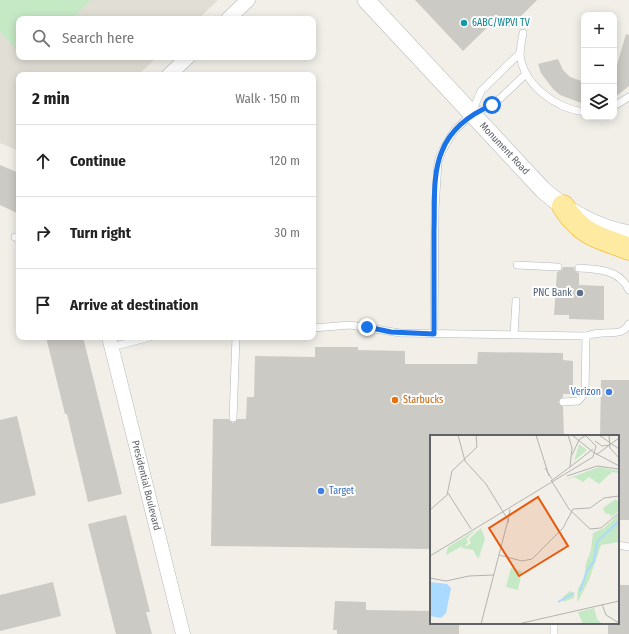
<!DOCTYPE html>
<meta charset="utf-8">
<style>
body{margin:0;font-family:"Fira Sans Condensed",sans-serif;background:#f6f6f6;color:#222}
.controls{position:absolute;right:12px;top:12px;display:grid;overflow:hidden;border-radius:8px;box-shadow:0 2px 10px #0003}
.controls button{width:36px;height:36px;display:grid;place-items:center;padding:0;border:0;border-bottom:1px solid #e0e0e0;background:#fff;color:#222;font:20px sans-serif}
.stop{position:absolute;width:12px;height:12px;margin:-9px;border:3px solid #1a73e8;border-radius:50%;background:#fff}
.stop.end{background:#1a73e8;border-color:#fff;box-shadow:0 1px 4px #0008}
.list{margin:0;padding:0;list-style:none}
h2{display:flex;justify-content:space-between;align-items:center;height:52px;margin:0;padding:0 16px;font-size:17px}
h2 small{font-size:13px;font-weight:400;color:#767676}
.list li{display:grid;grid-template-columns:26px 1fr auto;gap:12px;align-items:center;box-sizing:border-box;height:72px;padding:0 16px;border-top:1px solid #e0e0e0}
.list b{display:block;font-size:15px;white-space:nowrap}
.list em{font-size:13px;font-style:normal;color:#767676}
.icon{flex:none;width:22px;height:22px;fill:none;stroke:currentColor;stroke-width:2;stroke-linecap:round;stroke-linejoin:round}
.map{position:relative;flex:none;width:629px;height:634px;overflow:hidden}
.search{position:absolute;background:#fff;box-shadow:0 2px 10px #0003;left:16px;top:16px;width:300px;height:44px;display:flex;align-items:center;gap:10px;box-sizing:border-box;padding:0 14px;border-radius:8px;color:#767676;font-size:15px}
.panel{position:absolute;background:#fff;box-shadow:0 2px 10px #0003;left:16px;top:72px;width:300px;height:268px;border-radius:8px}
.map>svg:first-child{display:block}
.education{fill:#e1ded6}
.green{fill:#c5e8c5}
.building{fill:#cccac5}
.lines{fill:none;stroke-linecap:round;stroke-linejoin:round}
.service-casing{stroke:#b5b8bc;stroke-width:8}
.minor-casing{stroke:#b5b8bc;stroke-width:15}
.tertiary-casing{stroke:#b5b8bc;stroke-width:18}
.trunk-casing{stroke:#f9ab00;stroke-width:23}
.service{stroke:#fff;stroke-width:7}
.minor{stroke:#fff;stroke-width:14}
.tertiary{stroke:#fff;stroke-width:17}
.trunk{stroke:#feeaa1;stroke-width:22}
.route{stroke:#1a73e8;stroke-width:5}
.culture-dot{fill:#0f9aa8;stroke:#fff;stroke-width:1.5}
.service-dot{fill:#5c6f8a;stroke:#fff;stroke-width:1.5}
.shop-dot{fill:#3f7fe0;stroke:#fff;stroke-width:1.5}
.food-dot{fill:#e8710a;stroke:#fff;stroke-width:1.5}
.labels{text-anchor:middle;dominant-baseline:central;stroke-width:4;stroke-linejoin:round;paint-order:stroke}
.culture-label{font-size:10px;fill:#0d838f;stroke:#fff;text-anchor:start}
.street-label{font-size:10px;fill:#5f6368;stroke:#fff}
.service-label{font-size:10px;fill:#4e5e75;stroke:#fff;text-anchor:end}
.shop-label{font-size:10px;fill:#366cbe;stroke:#fff;text-anchor:end}
.food-label{font-size:10px;fill:#c56008;stroke:#fff;text-anchor:start}
.inset-river{fill:none;stroke:#aadaff;stroke-width:2}
.inset-road{fill:none;stroke:#b3b3b1;stroke-width:1}
.view{fill:#e8590c;fill-opacity:0.15;stroke:#e8590c;stroke-width:2}
.inset-edge{fill:none;stroke:#5f6368;stroke-width:2}
</style>
<div class="map">
<svg width="629" height="634" viewBox="0 0 629 634">
<rect width="100%" height="100%" fill="#f1efe8"/>
<!-- education -->
<polygon class="education" points="0,0 218,0 198,19 19,19 19,57 157,57 138,75 19,75 19,151 0,143"/>
<!-- green -->
<polygon class="green" points="0,0 91,0 72,19 19,19 19,52 0,32"/>
<!-- building -->
<g class="building">
<polygon points="415,0 537,0 510,27 499,16 463,51"/>
<polygon points="626,34 629,35 629,86 614,98 614,69 617,65"/>
<polygon points="558,59 563,70 570,77 584,82 584,104 560,95 553,89 541,73 538,64"/>
<polygon points="0,165 19,173 19,214 0,205"/>
<polygon points="563,267 574,267 575,271 579,273 579,285 604,286 604,320 569,319 569,315 554,315 557,272 562,270"/>
<polygon points="46,337 83,337 122,494 88,502 67,414 65,414"/>
<polygon points="315,347 358,347 358,350 405,351 405,364 477,364 478,352 563,353 563,360 573,361 573,394 563,394 563,397 558,402 563,407 564,436 431,436 431,549 211,546 213,419 228,419 233,423 238,419 246,419 247,397 254,397 255,356 315,357"/>
<polygon points="601,380 629,380 629,520 618,520 618,436 600,436"/>
<polygon points="17,416 36,495 0,504 0,420"/>
<polygon points="126,515 150,612 146,612 152,634 116,634 88,524"/>
<polygon points="53,582 61,616 0,631 0,595"/>
<polygon points="618,585 629,585 629,634 608,634 608,623 618,623"/>
<polygon points="335,601 366,602 366,610 431,611 431,623 459,623 459,634 337,634 337,630 333,630"/>
</g>
<g class="lines">
<!-- service casing -->
<g class="service-casing">
<g id="service">
<path d="M 523,33 C 522,40 520,48 520,55 C 524,85 555,108 584,112"/>
<polyline points="614,106 629,97"/>
<polyline points="472,112 481,91 520,53"/>
<polyline points="15,237 19,238"/>
<polyline points="517,265 558,267"/>
<path d="M 579,268 C 599,269 620,270 629,290"/>
<path d="M 313,328 L 350,325 L 400,333 L 586,336 C 592,334 597,333 603,333 C 614,332 623,335 629,324"/>
<polyline points="434,334 435,209 438,162 442,151 454,131 472,114 493,105 526,74"/>
<polyline points="514,334 516,301"/>
<polyline points="112,347 150,337"/>
<polyline points="563,402 578,401 585,393 586,336"/>
<polyline points="233,418 236,337"/>
<polyline points="618,545 629,547"/>
<polyline points="554,634 554,623"/>
</g>
</g>
<!-- minor casing -->
<g class="minor-casing">
<g id="minor">
<polyline points="228,19 248,0"/>
<polyline points="169,75 188,57"/>
<path id="s1" d="M 109,337 L 183,634"/>
</g>
</g>
<!-- tertiary casing -->
<g class="tertiary-casing">
<g id="tertiary">
<path id="s2" d="M 366,0 L 543,190 C 568,212 596,228 629,234"/>
</g>
</g>
<!-- trunk casing -->
<g class="trunk-casing">
<path id="trunk" d="M 563,206 C 582,236 598,237 629,249"/>
</g>
<!-- service -->
<use href="#service" class="service"/>
<!-- minor -->
<use href="#minor" class="minor"/>
<!-- tertiary -->
<use href="#tertiary" class="tertiary"/>
<!-- trunk -->
<use href="#trunk" class="trunk"/>
</g>
<g class="lines">
<!-- route -->
<path class="route" d="M 367,327 L 391,332 L 434,334 C 434,299 434,264 434,230 C 435,205 432,174 442,151 C 451,128 471,114 492,105"/>
</g>
<!-- markers -->
<circle class="culture-dot" cx="464" cy="23" r="4"/>
<circle class="service-dot" cx="580" cy="293" r="4"/>
<g class="shop-dot">
<circle cx="609" cy="392" r="4"/>
<circle cx="321" cy="491" r="4"/>
</g>
<circle class="food-dot" cx="395" cy="400" r="4"/>
<g class="labels">
<!-- culture labels -->
<g class="culture-label">
<text x="472" y="23">6ABC/WPVI TV</text>
</g>
<!-- street labels -->
<g class="street-label">
<text stroke="none"><textPath href="#s2" startOffset="203">Monument Road</textPath></text>
<text stroke="none"><textPath href="#s1" startOffset="153">Presidential Boulevard</textPath></text>
</g>
<!-- service labels -->
<g class="service-label">
<text x="572" y="293">PNC Bank</text>
</g>
<!-- shop labels -->
<g class="shop-label">
<text x="601" y="392">Verizon</text>
<text x="329" y="491" text-anchor="start">Target</text>
</g>
<!-- food labels -->
<g class="food-label">
<text x="403" y="400">Starbucks</text>
</g>
</g>
<!-- overview -->
<g transform="translate(430 435)">
<rect width="189" height="189" fill="#f1efe8"/>
<path d="M 149,9 L 157,15 L 144,26 L 148,13 ZM 169,32 L 189,36 L 189,38 L 182,37 L 169,49 L 159,42 L 153,47 L 144,42 L 131,46 ZM 186,64 L 189,68 L 189,76 L 180,83 L 181,80 L 175,78 L 173,73 ZM 189,79 L 189,107 L 171,110 L 159,145 L 147,168 L 148,154 L 154,144 L 156,128 L 161,115 L 163,98 L 174,93 ZM 51,93 L 55,104 L 49,122 L 51,124 L 47,122 L 43,115 L 32,113 L 32,111 L 16,120 L 18,112 L 46,95 L 36,104 L 38,107 L 35,111 L 37,111 L 41,108 L 39,104 ZM 81,133 L 92,136 L 88,155 L 76,152 ZM 140,156 L 144,158 L 144,163 L 133,167 L 133,162 ZM 164,173 L 167,184 L 172,189 L 153,189 L 148,177 Z" fill="#c5e8c5"/>
<path d="M 0,147 L 17,149 L 21,153 L 16,178 L 11,183 L 0,181 Z" fill="#aadaff"/>
<path class="inset-river" d="M 150,156 L 157,136 L 164,126 L 167,107 L 189,86M 128,167 L 144,158"/>
<path class="inset-road" d="M 28,0 L 35,26 L 56,49 L 78,85 L 51,189M 106,0 L 119,41M 142,0 L 163,17 L 189,31M 169,0 L 189,14M 179,0 L 180,13 L 189,23M 165,6 L 172,11 L 180,10M 142,20 L 149,5 L 156,0M 166,20 L 189,3M 140,32 L 163,14M 115,33 L 122,44M 137,41 L 167,31 L 189,34M 121,45 L 139,74 L 160,94 L 171,93 L 189,78M 121,46 L 140,32 L 142,13 L 138,0M 18,58 L 41,94M 0,75 L 17,60 L 22,36 L 47,12 L 46,0M 78,88 L 80,74M 69,120 L 92,126 L 102,124 L 133,93 L 143,74 L 160,73 L 174,63 L 189,61M 0,121 L 163,22 L 166,11 L 155,0M 0,143 L 16,146 L 39,141 L 64,140M 172,169 L 176,180 L 189,188M 88,189 L 189,166"/>
<path class="view" d="M 108,62 L 138,111 L 89,141 L 59,93 Z"/>
<rect width="189" height="189" class="inset-edge"/>
</g>
</svg>
<div class="controls">
<button>+</button>
<button>−</button>
<button><svg class="icon" aria-label="layers" viewBox="0 0 24 24"><path d="M12 4l9 5-9 5-9-5zM3 14l9 5 9-5"/></svg></button>
</div>
<div class="stop" style="left:492px;top:105px"></div>
<div class="stop end" style="left:367px;top:327px"></div>
<div class="search"><svg class="icon" aria-label="search" viewBox="0 0 24 24"><circle cx="10" cy="10" r="6"/><path d="M15 15l6 6"/></svg>Search here</div>
<section class="panel">
<h2>2 min<small>Walk · 150 m</small></h2>
<ul class="list">
<li><svg class="icon" aria-label="ahead" viewBox="0 0 24 24"><path d="M12 20V5M6 11l6-6 6 6"/></svg><div><b>Continue</b></div><em>120 m</em></li>
<li><svg class="icon" aria-label="right" viewBox="0 0 24 24"><path d="M7 20v-9h11M14 6l5 5-5 5"/></svg><div><b>Turn right</b></div><em>30 m</em></li>
<li><svg class="icon" aria-label="arrive" viewBox="0 0 24 24"><path d="M6 21V4h12l-3 4 3 4H6"/></svg><div><b>Arrive at destination</b></div></li>
</ul>
</section>
</div>
